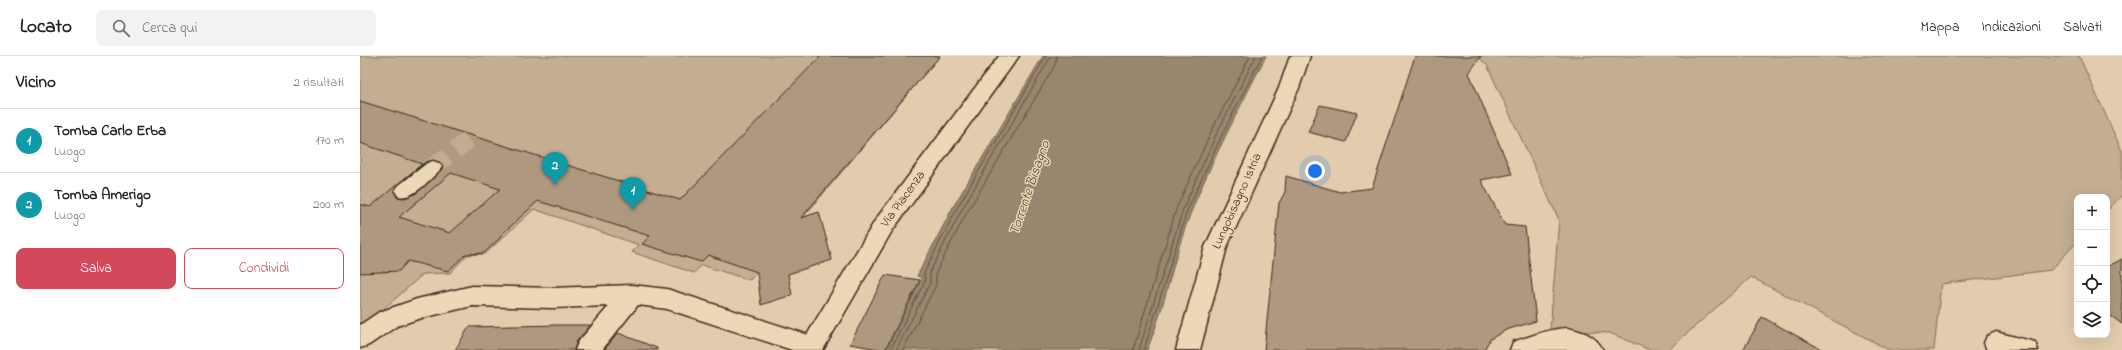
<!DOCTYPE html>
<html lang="it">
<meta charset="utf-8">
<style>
body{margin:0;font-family:"Indie Flower",sans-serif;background:#f2f2f2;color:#222}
.controls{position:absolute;right:12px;bottom:12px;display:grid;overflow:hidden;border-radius:8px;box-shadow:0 4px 16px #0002}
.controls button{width:36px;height:36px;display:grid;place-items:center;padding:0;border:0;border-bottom:1px solid #e0e0e0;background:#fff;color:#222;font:20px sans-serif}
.you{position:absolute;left:955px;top:115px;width:14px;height:14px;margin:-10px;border:3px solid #fff;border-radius:50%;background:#1a73e8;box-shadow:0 0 0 6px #1a73e833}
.badge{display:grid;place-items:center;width:26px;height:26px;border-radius:50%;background:#d1495b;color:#fff;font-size:13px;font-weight:700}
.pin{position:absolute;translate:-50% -33px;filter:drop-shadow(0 1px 2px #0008)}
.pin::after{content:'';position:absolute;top:21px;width:14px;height:12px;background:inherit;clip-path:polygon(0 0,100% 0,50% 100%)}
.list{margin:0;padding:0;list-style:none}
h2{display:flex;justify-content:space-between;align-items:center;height:52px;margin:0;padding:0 16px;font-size:17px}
h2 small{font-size:13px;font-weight:400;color:#767676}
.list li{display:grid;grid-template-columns:26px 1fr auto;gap:12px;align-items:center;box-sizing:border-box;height:64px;padding:0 16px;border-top:1px solid #e0e0e0}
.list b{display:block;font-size:15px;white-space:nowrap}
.list p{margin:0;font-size:13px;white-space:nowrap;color:#767676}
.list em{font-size:13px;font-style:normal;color:#767676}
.actions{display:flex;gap:8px;padding:12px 16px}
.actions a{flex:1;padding:9px 0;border:1px solid #d1495b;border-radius:8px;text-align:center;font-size:14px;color:#d1495b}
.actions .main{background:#d1495b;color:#fff}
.icon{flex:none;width:22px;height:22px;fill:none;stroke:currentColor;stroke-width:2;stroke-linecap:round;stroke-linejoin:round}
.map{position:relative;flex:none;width:1762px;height:294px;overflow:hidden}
header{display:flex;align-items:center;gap:24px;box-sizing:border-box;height:56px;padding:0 20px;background:#fff;border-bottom:1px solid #e0e0e0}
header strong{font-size:19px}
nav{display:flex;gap:22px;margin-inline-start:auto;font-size:14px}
.search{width:280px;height:36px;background:#f2f2f2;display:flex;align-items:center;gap:10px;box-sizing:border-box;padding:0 14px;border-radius:8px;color:#767676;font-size:15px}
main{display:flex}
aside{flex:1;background:#fff}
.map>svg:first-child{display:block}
.green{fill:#c3ae92;stroke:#7f6c58}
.water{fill:#99866e;stroke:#73614e}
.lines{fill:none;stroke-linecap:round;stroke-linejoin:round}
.shore{stroke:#614f3e;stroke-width:1}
.building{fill:#ae9980;stroke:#3b2a1e;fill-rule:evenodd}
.pedestrian-tunnel{stroke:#c1ac90;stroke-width:18;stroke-dasharray:18 9;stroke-linecap:butt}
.pedestrian-casing{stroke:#3b2a1e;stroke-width:3}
.minor-casing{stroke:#3b2a1e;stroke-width:3}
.secondary-casing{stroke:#3b2a1e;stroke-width:3}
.primary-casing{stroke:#3b2a1e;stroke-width:3}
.pedestrian{fill:#ecd7b6;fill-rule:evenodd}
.minor{fill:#ecd7b6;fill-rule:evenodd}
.secondary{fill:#ecd7b6;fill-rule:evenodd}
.primary{fill:#ecd7b6;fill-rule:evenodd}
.labels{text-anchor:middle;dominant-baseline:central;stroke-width:3;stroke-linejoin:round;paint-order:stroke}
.street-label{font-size:13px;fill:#3b2a1e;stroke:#ecd7b6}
.water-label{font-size:14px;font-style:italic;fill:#524132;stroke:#ecd7b6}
</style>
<header>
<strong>Locato</strong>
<div class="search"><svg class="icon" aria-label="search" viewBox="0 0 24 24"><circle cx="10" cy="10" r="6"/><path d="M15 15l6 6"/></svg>Cerca qui</div>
<nav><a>Mappa</a><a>Indicazioni</a><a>Salvati</a></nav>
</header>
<main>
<aside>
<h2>Vicino<small>2 risultati</small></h2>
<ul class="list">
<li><span class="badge" style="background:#0f9aa8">1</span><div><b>Tomba Carlo Erba</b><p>Luogo</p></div><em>170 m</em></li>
<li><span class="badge" style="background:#0f9aa8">2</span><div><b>Tomba Amerigo</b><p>Luogo</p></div><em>200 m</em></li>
</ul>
<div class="actions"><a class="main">Salva</a><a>Condividi</a></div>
</aside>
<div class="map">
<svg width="1762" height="294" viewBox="0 0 1762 294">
<rect width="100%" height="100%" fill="#e2ccad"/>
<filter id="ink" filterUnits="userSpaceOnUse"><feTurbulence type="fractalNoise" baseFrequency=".025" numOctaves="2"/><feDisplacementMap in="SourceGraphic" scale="8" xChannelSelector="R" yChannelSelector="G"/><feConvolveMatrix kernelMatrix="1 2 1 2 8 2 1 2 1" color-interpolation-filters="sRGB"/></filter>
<g filter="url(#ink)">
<!-- green -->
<g class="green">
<polygon points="0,0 580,0 390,224 341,209 334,217 272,196 279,189 174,153 125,198 107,199 90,217 63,218 0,274"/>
<polygon points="1117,0 1719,0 1762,95 1762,139 1747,155 1747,141 1717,141 1717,186 1691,214 1581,228 1574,294 1529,294 1391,221 1308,294 1290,294 1250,277 1190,274 1199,164 1127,9"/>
</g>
<!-- water -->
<path class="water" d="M 683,0 L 906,0 C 880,51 853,102 831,156 C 813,201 806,249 787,294 L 526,294 L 562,222 L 557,220 L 593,151 Z"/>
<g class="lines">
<!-- shore -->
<g class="shore">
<polyline points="530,294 565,225 564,217 597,152 686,0"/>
<polyline points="536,294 570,227 570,216 601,155 691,0"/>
<polyline points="543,294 576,229 576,216 606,158 695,9 697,0"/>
<polyline points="773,294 817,151 851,76 890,0"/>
<polyline points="779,294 823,153 856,79 896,0"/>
<polyline points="784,294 827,155 861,81 902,0"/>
</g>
</g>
<!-- building -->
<g class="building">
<path d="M 461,0 L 580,0 L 441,162 L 459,156 L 472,204 L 428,218 L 432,239 L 401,249 L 397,216 L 348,199 L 341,206 L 282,188 L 290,180 L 178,145 L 140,180 L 141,181 L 124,197 L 106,198 L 88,215 L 48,205 L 39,215 L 0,217 L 0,148 L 10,151 L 62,108 L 0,87 L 0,45 L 320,144 ZM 73,104 L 79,106 L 83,110 L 80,116 L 55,138 L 44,142 L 37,141 L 34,134 L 37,129 L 66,106 ZM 91,117 L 140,133 L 90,177 L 39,161 Z"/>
<polygon points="1055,0 1121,0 1109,17 1152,118 1121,124 1145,169 1165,171 1176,265 1146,274 1130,283 1124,294 904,294 919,147 925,136 926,120 980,136 1012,132"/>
<polygon points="960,49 997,57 986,86 948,76"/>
<polygon points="1762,203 1762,268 1747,257 1747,211"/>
<polygon points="525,219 560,224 525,294 490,288"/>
<polygon points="1402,261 1463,294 1383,294"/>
<polygon points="199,269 231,269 217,285 214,294 95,294 109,271"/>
<polygon points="258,277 297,292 297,294 244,294"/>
</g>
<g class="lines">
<!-- pedestrian-tunnel -->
<polyline class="pedestrian-tunnel" points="73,111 116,78"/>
<!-- pedestrian casing -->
<g class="pedestrian-casing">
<path id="pedestrian" d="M 73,105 L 79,107 L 82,111 L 79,115 C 68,125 53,144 38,140 L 35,135 L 38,130 L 67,107 Z"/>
</g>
<!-- minor casing -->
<g class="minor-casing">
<g id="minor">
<polygon points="272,229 307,233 461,283 464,290 462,294 432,294 307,253 278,249 242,294 215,294 218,286 249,250 192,252 112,250 58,263 37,270 9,289 0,292 0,269 19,256 28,253 57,243 112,230 192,232"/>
<path d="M 1207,272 C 1222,275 1236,279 1243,294 L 1150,294 L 1153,286 C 1171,280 1188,273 1207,272 Z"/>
<polygon points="1636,276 1675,286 1678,294 1627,294 1624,287 1627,280"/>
</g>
</g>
<!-- secondary casing -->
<g class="secondary-casing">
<polygon id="secondary" points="639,0 659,0 532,175 463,294 438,294 516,163"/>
</g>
<!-- primary casing -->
<g class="primary-casing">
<polygon id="primary" points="930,0 950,0 939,32 867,191 840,294 816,294 845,191 919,32"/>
</g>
<!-- pedestrian -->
<use href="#pedestrian" class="pedestrian"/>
<!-- minor -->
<use href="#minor" class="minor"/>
<!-- secondary -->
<use href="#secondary" class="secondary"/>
<!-- primary -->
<use href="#primary" class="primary"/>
</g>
</g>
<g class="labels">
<!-- street labels -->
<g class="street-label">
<text transform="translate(543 143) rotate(-54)">Via Piacenza</text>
<text transform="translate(877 145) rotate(-66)">Lungobisagno Istria</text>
</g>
<!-- water labels -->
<g class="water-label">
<text transform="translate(670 132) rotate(-71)">Torrente Bisagno</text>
</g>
</g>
</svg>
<div class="controls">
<button>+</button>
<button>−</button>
<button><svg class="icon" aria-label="locate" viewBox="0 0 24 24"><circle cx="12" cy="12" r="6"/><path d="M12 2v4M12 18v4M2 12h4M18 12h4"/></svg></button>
<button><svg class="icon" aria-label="layers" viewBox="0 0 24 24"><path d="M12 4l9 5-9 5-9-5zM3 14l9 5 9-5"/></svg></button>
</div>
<div class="you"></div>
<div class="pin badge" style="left:273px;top:154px;background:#0f9aa8">1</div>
<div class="pin badge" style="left:195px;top:129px;background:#0f9aa8">2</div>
</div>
</main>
